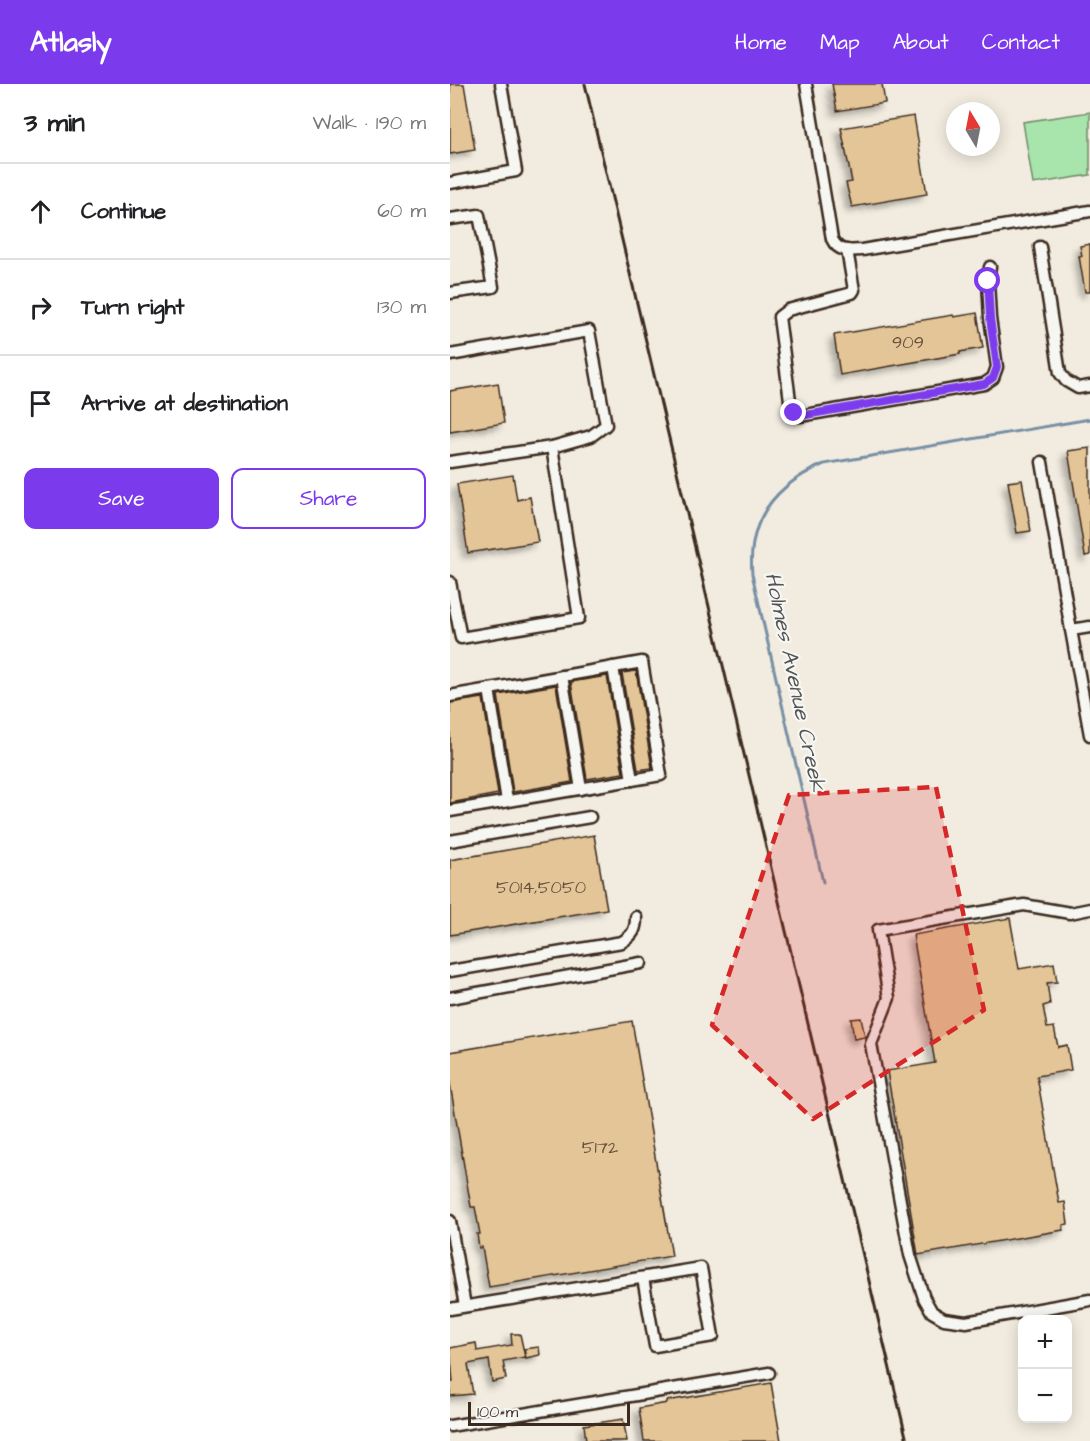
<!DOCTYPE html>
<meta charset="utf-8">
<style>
body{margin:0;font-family:"Architects Daughter",sans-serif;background:#f6f6f6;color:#202124}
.controls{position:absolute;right:18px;bottom:18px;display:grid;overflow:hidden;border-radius:12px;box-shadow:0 3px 15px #0003}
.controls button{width:54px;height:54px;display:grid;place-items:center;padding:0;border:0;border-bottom:2px solid #e0e0e0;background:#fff;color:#202124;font:30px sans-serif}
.compass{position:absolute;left:496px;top:18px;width:54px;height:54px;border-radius:50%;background:#fff;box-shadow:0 3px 15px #0003;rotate:350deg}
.scale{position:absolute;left:18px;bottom:15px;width:162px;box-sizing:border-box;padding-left:6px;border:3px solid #3b2a1e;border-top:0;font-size:16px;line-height:21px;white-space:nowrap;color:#3b2a1e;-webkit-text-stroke:4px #f6f6f2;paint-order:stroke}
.stop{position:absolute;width:18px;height:18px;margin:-14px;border:4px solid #7c3aed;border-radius:50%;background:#fff}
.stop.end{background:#7c3aed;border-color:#fff;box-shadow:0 2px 6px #0008}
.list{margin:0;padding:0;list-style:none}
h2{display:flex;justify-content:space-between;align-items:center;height:78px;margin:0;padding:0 24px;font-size:26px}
h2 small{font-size:20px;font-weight:400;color:#757577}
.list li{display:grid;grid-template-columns:39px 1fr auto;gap:18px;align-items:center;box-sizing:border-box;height:96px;padding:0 24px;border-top:2px solid #e0e0e0}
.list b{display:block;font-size:22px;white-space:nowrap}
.list em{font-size:20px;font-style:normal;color:#757577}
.actions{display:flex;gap:12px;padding:18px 24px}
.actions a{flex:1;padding:14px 0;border:2px solid #7c3aed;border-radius:12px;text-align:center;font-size:21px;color:#7c3aed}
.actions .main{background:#7c3aed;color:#fff}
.icon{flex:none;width:33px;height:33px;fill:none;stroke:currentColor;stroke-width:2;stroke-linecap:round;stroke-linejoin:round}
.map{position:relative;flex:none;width:640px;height:1357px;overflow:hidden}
header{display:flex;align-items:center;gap:36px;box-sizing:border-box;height:84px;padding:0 30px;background:#7c3aed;color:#fff}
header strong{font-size:28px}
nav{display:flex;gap:33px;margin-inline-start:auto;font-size:21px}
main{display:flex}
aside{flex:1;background:#fff}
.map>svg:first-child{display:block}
.green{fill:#a7e5ac;stroke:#718865;stroke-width:1.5}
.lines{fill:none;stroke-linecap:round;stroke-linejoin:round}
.stream{stroke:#778fa4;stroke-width:3}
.building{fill:#e4c597;stroke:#3b2a1e;stroke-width:1.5;filter:url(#shadow)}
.minor-casing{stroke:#3b2a1e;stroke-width:15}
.minor{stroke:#f6f6f2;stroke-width:10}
.rail{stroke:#3b2a1e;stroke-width:3}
.route{stroke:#7c3aed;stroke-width:8}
.marked{fill:#d62828;fill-opacity:0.2;stroke:#d62828;stroke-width:4.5;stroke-dasharray:12 8;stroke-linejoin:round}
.labels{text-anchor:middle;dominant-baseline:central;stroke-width:4.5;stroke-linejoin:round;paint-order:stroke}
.number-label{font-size:18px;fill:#65513c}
.water-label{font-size:22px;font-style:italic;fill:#545456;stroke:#f6f6f2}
</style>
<header>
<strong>Atlasly</strong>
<nav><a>Home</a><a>Map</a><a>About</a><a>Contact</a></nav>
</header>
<main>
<aside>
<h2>3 min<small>Walk · 190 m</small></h2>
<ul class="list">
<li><svg class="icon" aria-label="ahead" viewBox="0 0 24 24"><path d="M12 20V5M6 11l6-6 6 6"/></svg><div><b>Continue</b></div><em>60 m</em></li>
<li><svg class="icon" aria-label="right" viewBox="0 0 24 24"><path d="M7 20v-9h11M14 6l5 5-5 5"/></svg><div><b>Turn right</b></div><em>130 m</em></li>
<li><svg class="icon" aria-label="arrive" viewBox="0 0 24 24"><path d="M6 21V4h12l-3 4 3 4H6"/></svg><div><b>Arrive at destination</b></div></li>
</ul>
<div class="actions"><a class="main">Save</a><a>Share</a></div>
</aside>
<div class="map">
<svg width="640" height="1357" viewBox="0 0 640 1357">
<defs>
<filter id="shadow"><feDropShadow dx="-5" dy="5" stdDeviation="3" flood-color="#0004"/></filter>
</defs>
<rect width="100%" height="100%" fill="#f2ece0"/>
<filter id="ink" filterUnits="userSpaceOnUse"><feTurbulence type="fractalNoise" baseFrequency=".0167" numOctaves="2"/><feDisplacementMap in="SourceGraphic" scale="12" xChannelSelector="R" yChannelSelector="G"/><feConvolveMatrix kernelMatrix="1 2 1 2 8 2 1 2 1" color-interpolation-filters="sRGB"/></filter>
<g filter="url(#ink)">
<!-- green -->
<polygon class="green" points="640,28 640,91 583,100 573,38"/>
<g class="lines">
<!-- stream -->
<path class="stream" d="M 373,798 L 302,490 C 297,435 325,401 374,380 L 640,335"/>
</g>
<!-- building -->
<g class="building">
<polygon points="0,0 14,0 25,66 0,70"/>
<polygon points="382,0 432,0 435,19 387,27"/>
<polygon points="464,32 477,110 402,123 396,99 402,98 391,44"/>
<polygon points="640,160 640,208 635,208 629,172 632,172 630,162"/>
<polygon points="527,229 533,264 510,268 510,270 390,291 384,251 503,231 504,233"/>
<polygon points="48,299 54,339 0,348 0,307"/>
<polygon points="640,364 640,471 635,472 618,367"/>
<polygon points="63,391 67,416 80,413 88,458 18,469 7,400"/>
<polygon points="572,396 581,447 567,449 558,398"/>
<polygon points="186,587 202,684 188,686 172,589"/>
<polygon points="157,592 173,689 137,695 121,598"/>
<polygon points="106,601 122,698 63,708 48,611"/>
<polygon points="33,614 48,710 0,719 0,619"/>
<polygon points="144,751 157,825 0,851 0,776"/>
<polygon points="560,834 569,885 604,879 607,898 597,899 600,920 593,922 597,944 604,943 608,963 617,961 621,986 587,992 609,1119 615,1118 618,1140 613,1141 613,1146 468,1171 437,987 485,979 463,851"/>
<polygon points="411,934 415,953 404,955 401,935"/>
<polygon points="182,937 222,1172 39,1203 32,1163 29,1164 27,1150 30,1150 25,1123 21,1123 0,1000 0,968"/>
<polygon points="61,1250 70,1250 75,1273 53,1277 56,1295 42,1298 39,1276 18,1280 23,1310 0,1312 0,1299 3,1298 0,1264 26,1259 27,1267 62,1261"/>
<polygon points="89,1263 90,1271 76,1274 74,1265"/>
<polygon points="321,1299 331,1357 194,1357 189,1324 217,1319 217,1317"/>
<polygon points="173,1335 177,1357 136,1357 134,1341"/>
</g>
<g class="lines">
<!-- minor casing -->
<g class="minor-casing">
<g id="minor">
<path d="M 356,0 L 382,155 C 388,168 399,167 412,166 L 640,127"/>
<polyline points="0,99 66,87 51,0"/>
<polyline points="0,135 29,131 43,203 0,209"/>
<polyline points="590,163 610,289 616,297 628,304 640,302"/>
<polyline points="397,166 404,206 402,209 338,226 329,233 341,324 344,329 350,332 534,300 543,294 547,283 540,234 538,197 540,183"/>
<polyline points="0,271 139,247 156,341 141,352 102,363 0,378"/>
<polyline points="592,378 621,546"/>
<polyline points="0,498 11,554 129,534 102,363"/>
<polyline points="640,543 621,546 640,651"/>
<polyline points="163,583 182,696"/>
<polyline points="112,592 131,705"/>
<polyline points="39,605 57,717"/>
<polyline points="0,612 192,578 211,691 0,727"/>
<polyline points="0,757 140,733"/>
<polyline points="640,825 620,829 574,821 428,846 439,914 421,960 460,1171 474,1214 482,1228 494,1235 516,1238 640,1216"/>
<path d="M 0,887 L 172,858 C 183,851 186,846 186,833"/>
<polyline points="0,914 191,879"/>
<polyline points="0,1137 15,1222"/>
<polyline points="0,1225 251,1184 263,1252 205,1262 193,1194"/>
<polyline points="0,1342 319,1289"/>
</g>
</g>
<!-- minor -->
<use href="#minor" class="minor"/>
<!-- rail -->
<polyline class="rail" points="135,0 457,1357"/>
</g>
</g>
<g class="lines" filter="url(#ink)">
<!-- route -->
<polyline class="route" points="344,329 350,332 534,300 543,294 547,283 540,234 538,197"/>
</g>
<!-- marked area -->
<path class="marked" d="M 486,703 L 534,926 L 363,1035 L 262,941 L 339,711 Z"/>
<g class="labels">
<!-- number labels -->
<g class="number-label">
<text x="458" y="258">909</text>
<text x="91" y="803">5014,5050</text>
<text x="150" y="1063">5172</text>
</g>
<!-- water labels -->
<g class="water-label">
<text transform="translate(345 598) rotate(78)">Holmes Avenue Creek</text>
</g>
</g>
</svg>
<div class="controls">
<button>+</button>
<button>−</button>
</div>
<svg class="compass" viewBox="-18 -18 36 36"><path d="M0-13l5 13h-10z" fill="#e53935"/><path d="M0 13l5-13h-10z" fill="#757577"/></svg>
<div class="scale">100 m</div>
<div class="stop" style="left:538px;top:197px"></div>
<div class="stop end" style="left:344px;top:329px"></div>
</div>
</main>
